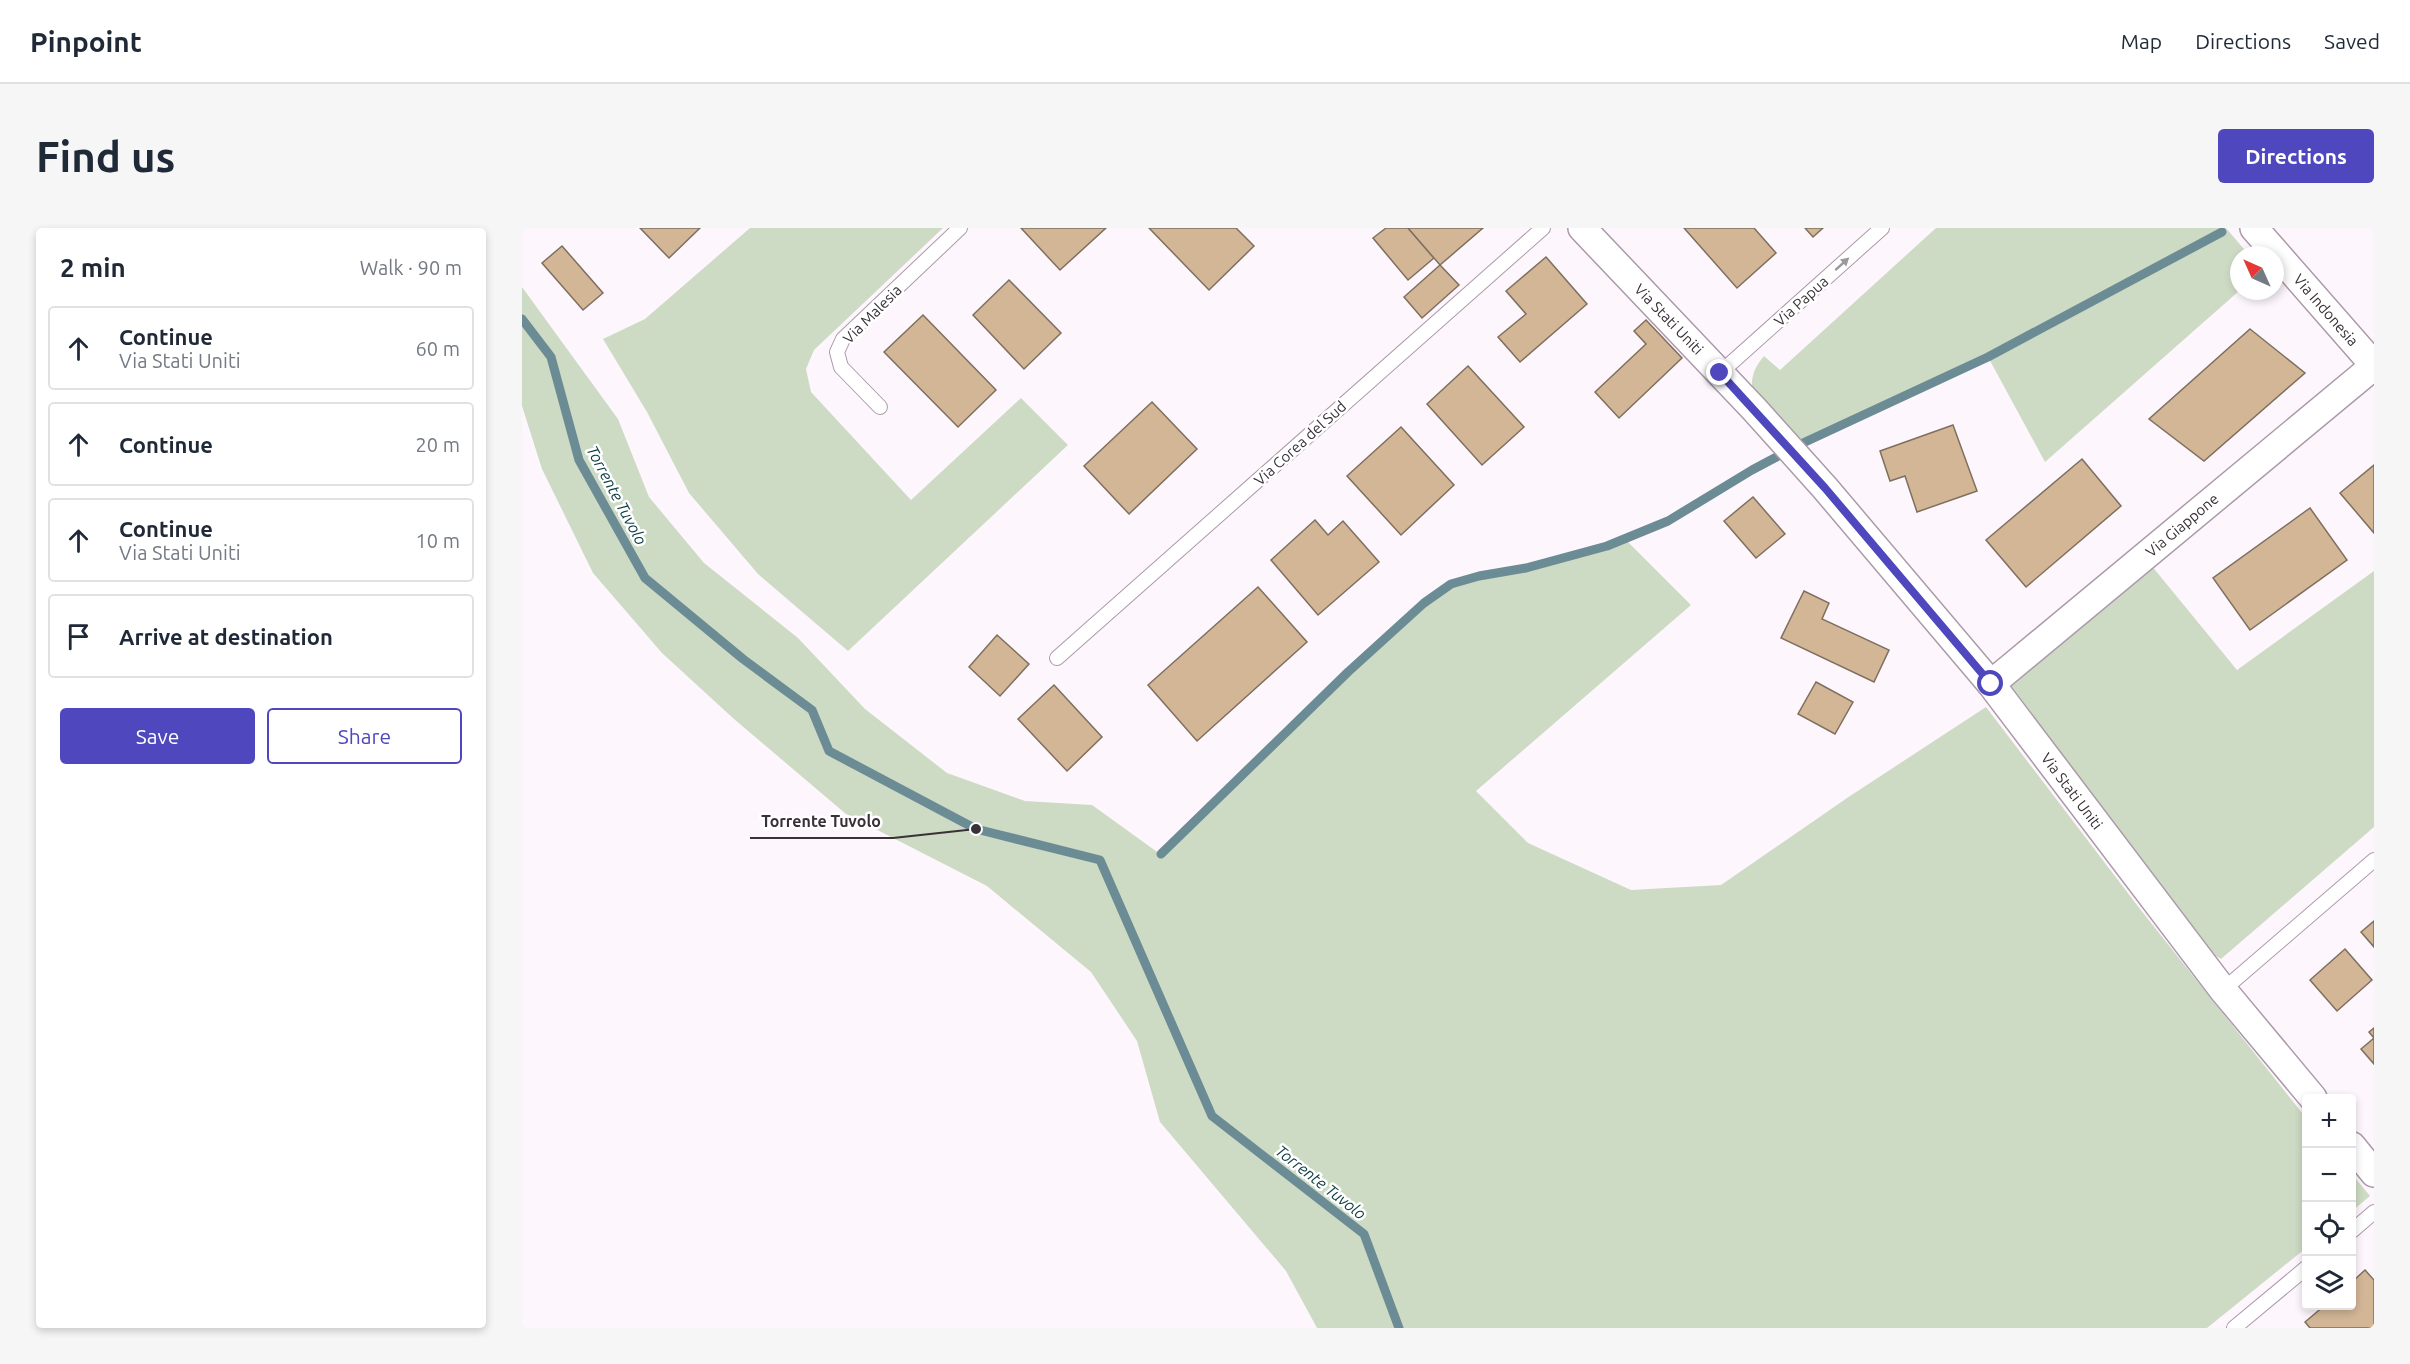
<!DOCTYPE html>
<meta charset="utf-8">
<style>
:root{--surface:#fff;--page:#f6f6f7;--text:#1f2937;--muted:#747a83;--line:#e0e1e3;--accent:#4e47be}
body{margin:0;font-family:Ubuntu,sans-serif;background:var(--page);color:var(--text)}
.controls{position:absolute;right:18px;bottom:18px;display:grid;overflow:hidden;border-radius:6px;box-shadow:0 3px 9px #0003}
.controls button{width:54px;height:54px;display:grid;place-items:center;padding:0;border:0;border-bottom:2px solid var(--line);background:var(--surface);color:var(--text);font:30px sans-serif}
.compass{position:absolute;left:1708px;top:18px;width:54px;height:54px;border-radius:50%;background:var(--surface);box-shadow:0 3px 9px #0003;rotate:315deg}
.stop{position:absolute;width:18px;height:18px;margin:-14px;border:4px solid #4e47be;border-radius:50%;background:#fff}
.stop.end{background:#4e47be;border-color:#fff;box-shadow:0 2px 6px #0008}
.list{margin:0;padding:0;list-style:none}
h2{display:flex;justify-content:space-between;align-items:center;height:78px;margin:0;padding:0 24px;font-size:26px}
h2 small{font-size:20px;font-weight:400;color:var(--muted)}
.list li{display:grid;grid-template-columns:39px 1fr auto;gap:18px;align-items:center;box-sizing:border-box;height:84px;margin:0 12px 12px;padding:0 12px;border:2px solid var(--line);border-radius:6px}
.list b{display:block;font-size:22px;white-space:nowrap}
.list p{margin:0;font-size:20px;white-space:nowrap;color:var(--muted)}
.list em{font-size:20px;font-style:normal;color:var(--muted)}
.actions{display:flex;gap:12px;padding:18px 24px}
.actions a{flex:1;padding:14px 0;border:2px solid var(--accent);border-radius:6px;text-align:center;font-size:21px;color:var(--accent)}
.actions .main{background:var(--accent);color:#fff}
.icon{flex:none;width:33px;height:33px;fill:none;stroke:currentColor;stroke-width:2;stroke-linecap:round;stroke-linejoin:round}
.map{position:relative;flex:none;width:1852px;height:1100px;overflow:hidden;border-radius:6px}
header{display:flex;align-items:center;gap:36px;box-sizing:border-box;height:84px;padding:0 30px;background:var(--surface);border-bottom:2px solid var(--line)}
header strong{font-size:28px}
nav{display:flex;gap:33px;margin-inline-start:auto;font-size:21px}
.intro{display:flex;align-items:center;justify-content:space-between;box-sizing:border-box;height:144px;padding:0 36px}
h1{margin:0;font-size:42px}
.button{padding:15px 27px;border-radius:6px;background:var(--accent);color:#fff;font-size:21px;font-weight:700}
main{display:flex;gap:36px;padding:0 36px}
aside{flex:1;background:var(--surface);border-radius:6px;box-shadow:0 3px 9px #0003}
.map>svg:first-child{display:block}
</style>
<header>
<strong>Pinpoint</strong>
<nav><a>Map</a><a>Directions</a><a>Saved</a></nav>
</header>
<div class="intro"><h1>Find us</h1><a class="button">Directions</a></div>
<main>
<aside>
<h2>2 min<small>Walk · 90 m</small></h2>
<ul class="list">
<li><svg class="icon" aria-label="ahead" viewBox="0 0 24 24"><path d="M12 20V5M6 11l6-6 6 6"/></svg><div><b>Continue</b><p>Via Stati Uniti</p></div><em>60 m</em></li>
<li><svg class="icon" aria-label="ahead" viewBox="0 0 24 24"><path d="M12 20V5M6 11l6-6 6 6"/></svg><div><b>Continue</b></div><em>20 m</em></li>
<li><svg class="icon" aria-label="ahead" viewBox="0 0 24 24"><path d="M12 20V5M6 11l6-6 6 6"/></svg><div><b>Continue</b><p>Via Stati Uniti</p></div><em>10 m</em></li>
<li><svg class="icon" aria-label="arrive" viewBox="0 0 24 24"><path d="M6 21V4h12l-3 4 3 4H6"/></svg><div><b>Arrive at destination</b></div></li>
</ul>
<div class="actions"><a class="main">Save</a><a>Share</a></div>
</aside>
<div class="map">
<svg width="1852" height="1100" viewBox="0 0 1852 1100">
<rect width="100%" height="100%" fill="#fef6fd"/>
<!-- green -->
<g fill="#cddbc4">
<path d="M 228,0 L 421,0 L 292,122 L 284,141 L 289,164 L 389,272 L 499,170 L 546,217 L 326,423 L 236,346 L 167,265 L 125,184 L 81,111 L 123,91 Z"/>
<path d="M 1414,0 L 1704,0 L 1727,27 L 1717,27 L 1717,63 L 1523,234 L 1466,129 L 1281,215 L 1230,162 C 1229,147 1233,139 1242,128 L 1258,142 Z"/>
<path d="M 0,59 L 96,191 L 127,269 L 182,335 L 276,410 L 343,481 L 425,545 L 503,573 L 570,577 L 638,626 L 826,444 L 902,375 L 929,356 L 957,348 L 1004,340 L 1085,318 L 1102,310 L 1169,377 L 954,563 L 1006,615 L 1109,662 L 1199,657 L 1325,570 L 1464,479 L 1618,681 L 1784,890 L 1784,1020 L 1685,1100 L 795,1100 L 764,1043 L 638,894 L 615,813 L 569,744 L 465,658 L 324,586 L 212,491 L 140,425 L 71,345 L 20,241 L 0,178 Z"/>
<path d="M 1629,337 L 1715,442 L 1852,343 L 1852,599 L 1699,731 L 1683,722 L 1484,462 L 1484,452 Z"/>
<path d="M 1830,946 L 1848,968 L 1830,983 Z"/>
</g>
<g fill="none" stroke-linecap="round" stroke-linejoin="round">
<!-- stream -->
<g stroke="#6b8c94" stroke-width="9">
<path d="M 0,91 L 29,129 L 57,232 L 123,350 L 221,431 L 290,482 L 307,523 L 454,601 L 578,632 L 690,888 L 842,1006 L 877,1100"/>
<path d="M 639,626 L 826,444 L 902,375 L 929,356 L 957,348 L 1004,340 L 1085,318 L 1146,293 L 1230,242 L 1281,215 L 1466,129 L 1700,4"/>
</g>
</g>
<!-- building -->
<g fill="#d3b696" stroke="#7e6f5f" stroke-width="1.5">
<path d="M 118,0 L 178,0 L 147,30 Z"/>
<path d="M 499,0 L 584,0 L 538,42 Z"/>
<path d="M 627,0 L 714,0 L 732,18 L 687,62 Z"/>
<path d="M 864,0 L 886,0 L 912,30 L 886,52 L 851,10 Z"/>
<path d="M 886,0 L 961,0 L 918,37 Z"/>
<path d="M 1162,0 L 1232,0 L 1254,25 L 1215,60 Z"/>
<path d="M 1283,0 L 1301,0 L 1291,9 Z"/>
<path d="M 40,18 L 81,65 L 61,82 L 20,35 Z"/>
<path d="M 1024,29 L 1065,76 L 998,134 L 976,109 L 1004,86 L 984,63 Z"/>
<path d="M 918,37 L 937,57 L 900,90 L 882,69 Z"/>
<path d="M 487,52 L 539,105 L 502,141 L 451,87 Z"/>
<path d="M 401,87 L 474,162 L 436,199 L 362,124 Z"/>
<path d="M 1124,92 L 1160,130 L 1097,190 L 1073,164 L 1124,116 L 1112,103 Z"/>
<path d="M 1728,101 L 1783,145 L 1682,233 L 1627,191 Z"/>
<path d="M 946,138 L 1002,199 L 960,237 L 905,176 Z"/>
<path d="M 630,174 L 675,221 L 607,286 L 562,238 Z"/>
<path d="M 1431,197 L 1455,263 L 1395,284 L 1383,248 L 1368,253 L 1358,223 Z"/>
<path d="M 879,199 L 932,257 L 879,307 L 825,248 Z"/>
<path d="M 1560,231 L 1599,278 L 1504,359 L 1464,312 Z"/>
<path d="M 1852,237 L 1852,305 L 1818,265 Z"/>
<path d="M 1231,269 L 1263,306 L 1234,330 L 1202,293 Z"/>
<path d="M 1788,280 L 1825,332 L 1728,402 L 1691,350 Z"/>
<path d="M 793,292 L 806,307 L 821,293 L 857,334 L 796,387 L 749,332 Z"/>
<path d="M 736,359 L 785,414 L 675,513 L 626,457 Z"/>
<path d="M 1282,363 L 1307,375 L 1300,391 L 1367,422 L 1352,454 L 1259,410 Z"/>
<path d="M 475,407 L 507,436 L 478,468 L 447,439 Z"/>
<path d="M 1294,454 L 1331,474 L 1313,506 L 1276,486 Z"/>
<path d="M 532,457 L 580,509 L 545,543 L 496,491 Z"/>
<path d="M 1852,693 L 1852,719 L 1839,704 Z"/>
<path d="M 1823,721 L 1850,752 L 1815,783 L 1788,752 Z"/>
<path d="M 1852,800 L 1852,836 L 1839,821 L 1852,810 L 1847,804 Z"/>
<path d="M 1843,1042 L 1852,1052 L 1852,1100 L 1788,1100 L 1783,1094 L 1802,1078 L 1830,1078 L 1830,1054 Z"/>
</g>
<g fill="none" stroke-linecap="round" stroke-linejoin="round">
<defs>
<g id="service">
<path d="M 1198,145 L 1360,0"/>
<path d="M 358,179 L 319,139 L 315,124 L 321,111 L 438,0"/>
<path d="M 535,430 L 1021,0"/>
<path d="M 1701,762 L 1852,632"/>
<path d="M 1830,1003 L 1852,984"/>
<path d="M 1712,1100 L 1784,1040"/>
</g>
<g id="minor">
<path d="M 1060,0 L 1233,182 L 1303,260 L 1469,456 L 1701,762 L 1791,870"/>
<path d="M 1732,0 L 1852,137"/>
<path d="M 1469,456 L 1852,138"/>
<path d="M 1830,918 L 1852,945"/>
</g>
</defs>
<!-- service casing -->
<use href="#service" stroke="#ac9aaa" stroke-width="16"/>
<!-- minor casing -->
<use href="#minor" stroke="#ac9aaa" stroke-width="30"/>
<!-- service -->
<use href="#service" stroke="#fff" stroke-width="14"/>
<!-- minor -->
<use href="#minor" stroke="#fff" stroke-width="27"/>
</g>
<!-- one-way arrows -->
<defs><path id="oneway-solid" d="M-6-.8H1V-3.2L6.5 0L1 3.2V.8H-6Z" transform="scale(1.5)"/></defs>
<use fill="#9c989b" href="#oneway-solid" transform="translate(1320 36) rotate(-42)"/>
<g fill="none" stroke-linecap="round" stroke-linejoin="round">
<!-- route -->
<path stroke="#4e47be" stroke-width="8" d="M 1198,145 L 1303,260 L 1469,456"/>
</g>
<g text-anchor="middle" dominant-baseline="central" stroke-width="5" stroke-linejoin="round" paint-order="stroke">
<!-- street labels -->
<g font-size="15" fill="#383137" stroke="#fff">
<text transform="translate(1279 73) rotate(-42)">Via Papua</text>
<text transform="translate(1804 82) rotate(49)">Via Indonesia</text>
<text transform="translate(350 86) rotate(-45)">Via Malesia</text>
<text transform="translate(1147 91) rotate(46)">Via Stati Uniti</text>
<text transform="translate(778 215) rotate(-42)">Via Corea del Sud</text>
<text transform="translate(1660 297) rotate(-40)">Via Giappone</text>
<text transform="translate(1550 563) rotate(53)">Via Stati Uniti</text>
</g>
<!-- water labels -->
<g font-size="16" font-style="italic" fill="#0b3c43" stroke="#fff">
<text transform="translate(95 267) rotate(62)">Torrente Tuvolo</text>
<text transform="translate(799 954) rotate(38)">Torrente Tuvolo</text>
</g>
</g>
<!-- callouts -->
<path fill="none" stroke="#383137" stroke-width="2" d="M454 601L371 610H228"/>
<circle fill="#383137" stroke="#fff" stroke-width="2" cx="454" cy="601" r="6"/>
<g font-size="16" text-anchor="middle" font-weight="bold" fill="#383137" stroke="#fff" stroke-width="5" stroke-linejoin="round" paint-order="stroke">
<text x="299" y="599">Torrente Tuvolo</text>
</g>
</svg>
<div class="controls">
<button>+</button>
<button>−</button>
<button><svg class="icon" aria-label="locate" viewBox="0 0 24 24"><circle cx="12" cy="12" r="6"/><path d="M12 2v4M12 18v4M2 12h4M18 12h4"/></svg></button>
<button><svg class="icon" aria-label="layers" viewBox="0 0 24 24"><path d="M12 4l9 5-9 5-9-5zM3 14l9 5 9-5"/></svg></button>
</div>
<svg class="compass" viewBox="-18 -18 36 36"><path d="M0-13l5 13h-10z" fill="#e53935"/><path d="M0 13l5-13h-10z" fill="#747a83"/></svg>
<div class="stop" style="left:1469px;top:456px"></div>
<div class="stop end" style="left:1198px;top:145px"></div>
</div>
</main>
